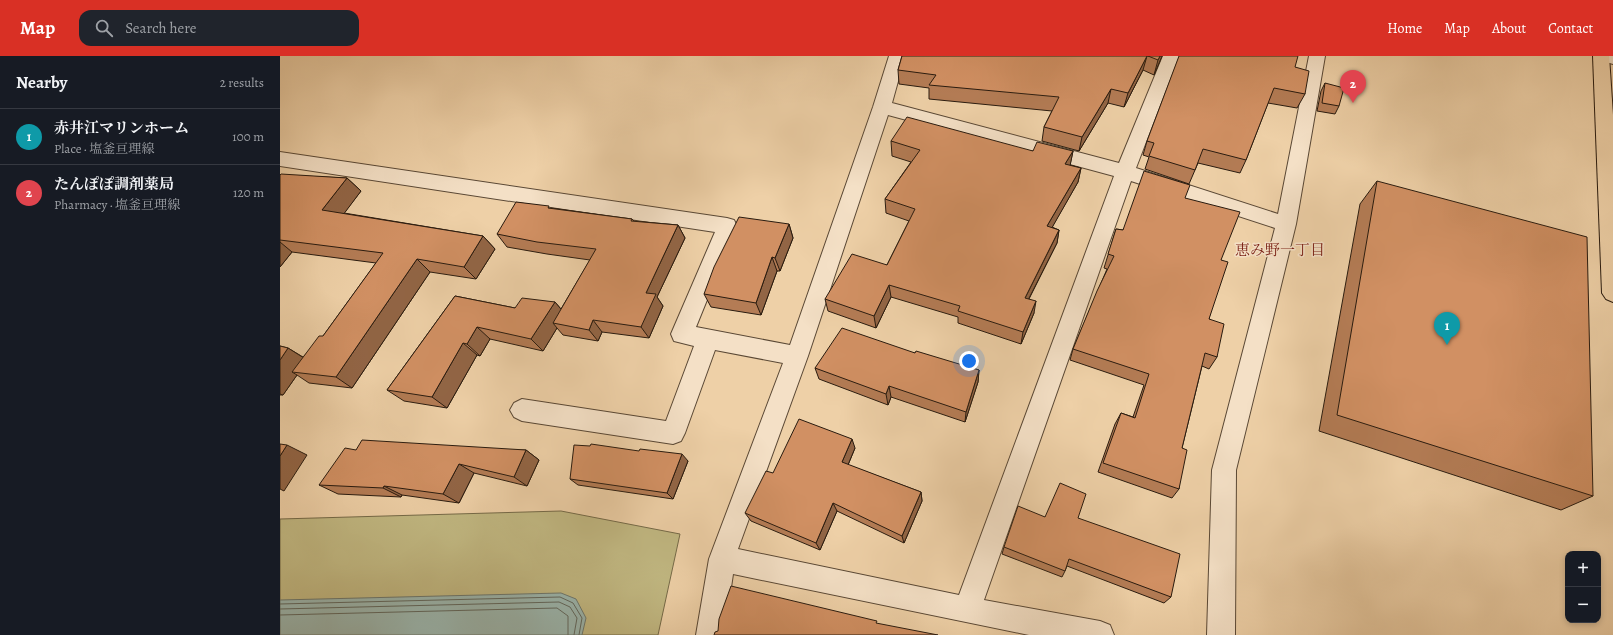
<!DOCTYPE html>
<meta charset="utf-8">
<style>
:root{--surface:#171b24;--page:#20242c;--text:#f1f3f6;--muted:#9ea1a6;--line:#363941;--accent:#d93025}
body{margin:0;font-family:Alegreya,"Noto Serif JP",serif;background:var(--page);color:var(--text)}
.controls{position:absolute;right:12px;bottom:12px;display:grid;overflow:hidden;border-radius:8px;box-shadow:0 2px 6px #0003}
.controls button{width:36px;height:36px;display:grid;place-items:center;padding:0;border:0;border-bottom:1px solid var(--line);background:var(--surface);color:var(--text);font:20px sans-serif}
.you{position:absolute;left:689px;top:305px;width:14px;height:14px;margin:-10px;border:3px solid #fff;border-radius:50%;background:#1a73e8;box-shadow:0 0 0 6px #1a73e833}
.badge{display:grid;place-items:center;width:26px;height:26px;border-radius:50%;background:var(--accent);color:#fff;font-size:13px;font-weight:700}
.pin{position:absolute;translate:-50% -33px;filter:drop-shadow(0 1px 2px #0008)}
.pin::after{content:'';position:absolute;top:21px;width:14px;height:12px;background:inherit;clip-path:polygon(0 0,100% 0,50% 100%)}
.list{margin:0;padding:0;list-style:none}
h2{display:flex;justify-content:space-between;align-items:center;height:52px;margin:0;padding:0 16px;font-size:17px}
h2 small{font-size:13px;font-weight:400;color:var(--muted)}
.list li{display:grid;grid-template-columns:26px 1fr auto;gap:12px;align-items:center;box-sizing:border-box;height:56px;padding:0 16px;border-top:1px solid var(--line)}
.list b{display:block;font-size:15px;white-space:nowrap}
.list p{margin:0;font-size:13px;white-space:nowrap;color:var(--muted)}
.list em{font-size:13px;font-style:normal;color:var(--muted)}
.icon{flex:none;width:22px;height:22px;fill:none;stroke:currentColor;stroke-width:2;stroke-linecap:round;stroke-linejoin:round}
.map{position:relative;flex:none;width:1333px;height:579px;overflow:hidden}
header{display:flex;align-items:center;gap:24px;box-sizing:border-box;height:56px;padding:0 20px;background:var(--accent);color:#fff}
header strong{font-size:19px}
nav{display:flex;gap:22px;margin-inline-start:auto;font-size:14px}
.search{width:280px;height:36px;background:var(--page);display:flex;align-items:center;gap:10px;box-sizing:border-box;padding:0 14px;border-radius:12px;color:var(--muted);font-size:15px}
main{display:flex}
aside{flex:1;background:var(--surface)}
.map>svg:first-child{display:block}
</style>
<header>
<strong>Map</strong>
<div class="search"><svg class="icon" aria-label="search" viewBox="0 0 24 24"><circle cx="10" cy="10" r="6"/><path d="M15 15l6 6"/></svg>Search here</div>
<nav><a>Home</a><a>Map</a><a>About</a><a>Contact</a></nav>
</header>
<main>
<aside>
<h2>Nearby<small>2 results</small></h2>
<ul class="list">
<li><span class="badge" style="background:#0f9aa8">1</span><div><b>赤井江マリンホーム</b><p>Place · 塩釜亘理線</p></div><em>100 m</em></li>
<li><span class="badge" style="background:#e0444e">2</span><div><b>たんぽぽ調剤薬局</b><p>Pharmacy · 塩釜亘理線</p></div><em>120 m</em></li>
</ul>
</aside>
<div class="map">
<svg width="1333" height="579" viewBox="0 0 1333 579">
<rect width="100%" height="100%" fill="#eed0a7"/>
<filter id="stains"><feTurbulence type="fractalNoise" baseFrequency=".005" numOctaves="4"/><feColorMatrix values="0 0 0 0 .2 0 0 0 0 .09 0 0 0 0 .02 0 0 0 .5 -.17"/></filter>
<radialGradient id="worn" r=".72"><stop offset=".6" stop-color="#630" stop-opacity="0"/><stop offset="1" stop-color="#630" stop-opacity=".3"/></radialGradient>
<!-- green -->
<path fill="#c1b882" stroke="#756a48" d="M 281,455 L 400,478 L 378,579 L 0,579 L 0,463 Z"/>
<!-- water -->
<path fill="#9bb6ae" stroke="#6d786e" d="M 281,537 L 296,543 L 306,562 L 302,579 L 0,579 L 0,544 Z"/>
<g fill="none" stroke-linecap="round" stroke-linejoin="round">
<!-- shore -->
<g stroke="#62685e" stroke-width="1">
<path d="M 0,548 L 280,541 L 293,547 L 302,562 L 299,579"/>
<path d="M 0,553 L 279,546 L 290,551 L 297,562 L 294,579"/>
<path d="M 0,559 L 277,552 L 288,560 L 288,579"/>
</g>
<defs>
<g id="minor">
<path d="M 609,0 L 625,0 L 612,47 L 839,107 L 883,0 L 899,0 L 856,112 L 998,158 L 1029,0 L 1045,0 L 1016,168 L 956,414 L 955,579 L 927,579 L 932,414 L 995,172 L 851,125 L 704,544 L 820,565 L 830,569 L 834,579 L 749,579 L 453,518 L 444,579 L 416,579 L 429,503 L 503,307 L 435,294 L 405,377 L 401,385 L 393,388 L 242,365 L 234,361 L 230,354 L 234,347 L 242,343 L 386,365 L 414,290 L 394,285 L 391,278 L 435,176 L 0,110 L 0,96 L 447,162 L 454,164 L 457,170 L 416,271 L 510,289 L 593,51 ZM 608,59 L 834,120 L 679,539 L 458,493 L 528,300 Z"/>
<path d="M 1317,0 L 1333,0 L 1333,8 L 1319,4 Z"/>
</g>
<path id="primary" d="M 1313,0 L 1329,0 L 1333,59 L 1333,246 L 1326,243 L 1322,237 Z"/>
</defs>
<!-- minor casing -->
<use href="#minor" stroke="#5a4835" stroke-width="2"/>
<!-- primary casing -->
<use href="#primary" stroke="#291b0f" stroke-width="2"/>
<!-- minor -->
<use href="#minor" fill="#f4e0c6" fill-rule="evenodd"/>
<!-- primary -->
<use href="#primary" fill="#eed0a7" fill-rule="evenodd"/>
</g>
<!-- wall -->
<g fill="#b47c55" stroke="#291b0f">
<path d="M 622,0 L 882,0 L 874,19 L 863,14 L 844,51 L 828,47 L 799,95 L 762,85 L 764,71 L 772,55 L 649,43 L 649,32 L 619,28 L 618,14 Z"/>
<path d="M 1015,11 L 1025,38 L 1017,52 L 988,47 L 966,104 L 960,117 L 918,107 L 909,128 L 865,113 L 869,101 L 863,99 L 867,85 Z"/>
<path d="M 1045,27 L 1059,50 L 1055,58 L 1037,55 L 1041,35 Z"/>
<path d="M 611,85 L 753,95 L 793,95 L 790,109 L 801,112 L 798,126 L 772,171 L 779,174 L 777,187 L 749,243 L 754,257 L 741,288 L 678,267 L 678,261 L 611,241 L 596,272 L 548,255 L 545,243 L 607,209 L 629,165 L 606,157 L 605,143 L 631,106 L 612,100 Z"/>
<path d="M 0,119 L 67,122 L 81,135 L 64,157 L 203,180 L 215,193 L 196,223 L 150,216 L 72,332 L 29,327 L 17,319 L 3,339 L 0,339 L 0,290 L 8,292 L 23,301 L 43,280 L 96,207 L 12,196 L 0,211 Z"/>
<path d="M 1097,125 L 1313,440 L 1281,454 L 1039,375 L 1080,148 Z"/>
<path d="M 905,142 L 941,204 L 929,263 L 937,301 L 929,313 L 922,310 L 902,392 L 899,433 L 892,442 L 818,416 L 835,368 L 841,357 L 853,361 L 864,329 L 790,304 L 793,293 L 827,213 L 824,212 L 836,173 L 843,174 Z"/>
<path d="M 271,152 L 352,163 L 354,165 L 398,169 L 405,182 L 377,241 L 383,250 L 369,282 L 322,276 L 318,285 L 283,279 L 277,272 L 263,295 L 210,283 L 200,300 L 197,299 L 167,352 L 124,345 L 107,334 L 175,240 L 235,252 L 275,246 L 281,253 L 310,204 L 267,198 L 227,191 L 217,178 Z"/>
<path d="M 509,168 L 513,182 L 500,215 L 497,215 L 481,259 L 431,251 L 424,238 Z"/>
<path d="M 635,297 L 699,314 L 698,326 L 685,366 L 611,341 L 608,349 L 539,323 L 535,312 Z"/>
<path d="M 575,392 L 568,409 L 641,436 L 642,445 L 624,487 L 557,455 L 540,494 L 471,465 L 465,457 Z"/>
<path d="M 76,394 L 246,394 L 259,404 L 247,430 L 194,417 L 179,447 L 122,439 L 121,441 L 58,438 L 39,429 Z"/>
<path d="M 408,405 L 393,443 L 298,429 L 290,423 Z"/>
<path d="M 765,461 L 798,462 L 891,541 L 884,547 L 787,510 L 785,515 L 782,521 L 722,498 L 724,491 Z"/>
</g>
<!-- shaded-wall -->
<g fill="#926545" stroke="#291b0f">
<path d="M 867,0 L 863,14 L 844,51 L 848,37 Z"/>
<path d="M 880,0 L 882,0 L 874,19 L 878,4 Z"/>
<path d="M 831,33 L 828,47 L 799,95 L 802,81 Z"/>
<path d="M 793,95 L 790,110 L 785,108 Z"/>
<path d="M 801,112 L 798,126 L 765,184 L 767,170 Z"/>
<path d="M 67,122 L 81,135 L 57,167 L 42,154 Z"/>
<path d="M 509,168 L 513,182 L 500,215 L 495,202 Z"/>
<path d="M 398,169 L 405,182 L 377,241 L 383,250 L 369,282 L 361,271 L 366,237 Z"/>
<path d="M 779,174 L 777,187 L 743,254 L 745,242 Z"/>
<path d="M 203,180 L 215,193 L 196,223 L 184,211 Z"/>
<path d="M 0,186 L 12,196 L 0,211 Z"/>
<path d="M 492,201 L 497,215 L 481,259 L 476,247 Z"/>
<path d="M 137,203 L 150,216 L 72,332 L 56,321 Z"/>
<path d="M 609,229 L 611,241 L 596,272 L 594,260 Z"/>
<path d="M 756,245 L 754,257 L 741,288 L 743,276 Z"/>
<path d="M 275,246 L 285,258 L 273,267 L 277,272 L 263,295 L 251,283 Z"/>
<path d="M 313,264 L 322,276 L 318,285 L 309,274 Z"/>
<path d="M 197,271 L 210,283 L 200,300 L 187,288 Z"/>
<path d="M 183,287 L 197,299 L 167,352 L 152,341 Z"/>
<path d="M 8,292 L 27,304 L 12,316 L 17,319 L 3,339 L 0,338 L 0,304 Z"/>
<path d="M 699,314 L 698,326 L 685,366 L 686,356 Z"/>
<path d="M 609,330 L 611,341 L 608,349 L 606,338 Z"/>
<path d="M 572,383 L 575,392 L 565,416 L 562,406 Z"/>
<path d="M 7,389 L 27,399 L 4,435 L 0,433 L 0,400 Z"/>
<path d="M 246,394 L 259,404 L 247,430 L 234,421 Z"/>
<path d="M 402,398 L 408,405 L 393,443 L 387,437 Z"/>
<path d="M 179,408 L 194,417 L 179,447 L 163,438 Z"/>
<path d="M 104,430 L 122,439 L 121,441 L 103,432 Z"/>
<path d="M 641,436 L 642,445 L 624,487 L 622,480 Z"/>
<path d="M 553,447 L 557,455 L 540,494 L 536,487 Z"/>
</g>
<!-- building -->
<g fill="#d19063" stroke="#291b0f">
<path d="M 622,0 L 867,0 L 848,37 L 831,33 L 802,81 L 764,71 L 779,41 L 649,29 L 656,19 L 618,14 Z"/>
<path d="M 868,0 L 880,0 L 878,4 Z"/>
<path d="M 899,0 L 1018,0 L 1015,11 L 1029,15 L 1025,38 L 994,32 L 966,104 L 923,93 L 915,114 L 869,100 L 874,87 L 867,85 Z"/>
<path d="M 1045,27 L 1064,32 L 1059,50 L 1042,47 Z"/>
<path d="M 627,61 L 753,95 L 757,86 L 793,95 L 785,108 L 801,112 L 767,170 L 779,174 L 745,242 L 756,245 L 743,276 L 678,255 L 680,250 L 609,229 L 594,260 L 545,243 L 572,198 L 607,209 L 635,153 L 605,143 L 640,94 L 611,85 Z"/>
<path d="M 864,115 L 910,129 L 905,142 L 960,156 L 941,204 L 948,206 L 929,263 L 944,268 L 937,301 L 925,297 L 902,392 L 907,394 L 899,433 L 823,407 L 841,357 L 855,362 L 869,318 L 793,293 L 817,235 L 834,200 L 828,198 L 836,173 L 843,174 Z"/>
<path d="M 1,118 L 67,122 L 42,154 L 203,180 L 184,211 L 137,203 L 56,321 L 12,316 L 39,280 L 43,280 L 103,197 L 0,184 L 0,119 Z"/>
<path d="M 1097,125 L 1307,181 L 1313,440 L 1057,359 Z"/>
<path d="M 236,146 L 269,150 L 268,152 L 352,163 L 351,165 L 398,169 L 366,237 L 376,238 L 361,271 L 313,264 L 309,274 L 273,267 L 316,193 L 257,186 L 217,178 Z"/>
<path d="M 459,161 L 509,168 L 495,202 L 492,201 L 476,247 L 424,238 L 434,211 Z"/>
<path d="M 175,240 L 235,252 L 242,242 L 275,246 L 251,283 L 197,271 L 187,288 L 183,287 L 152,341 L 107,334 Z"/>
<path d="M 562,272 L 635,297 L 636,295 L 699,314 L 686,356 L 609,330 L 606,338 L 535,312 Z"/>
<path d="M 0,290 L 8,292 L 0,304 Z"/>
<path d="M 519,363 L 572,383 L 562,406 L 641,436 L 622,480 L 553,447 L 536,487 L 465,457 L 486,415 L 493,417 Z"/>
<path d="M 82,384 L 246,394 L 234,421 L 179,408 L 163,438 L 104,430 L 103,432 L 39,429 L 65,392 L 76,394 Z"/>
<path d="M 0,388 L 7,389 L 0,400 Z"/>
<path d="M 311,388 L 359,395 L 360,393 L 402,398 L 387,437 L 290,423 L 294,389 L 310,390 Z"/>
<path d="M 780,427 L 806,438 L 798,462 L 900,498 L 891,541 L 789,503 L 785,515 L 724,491 L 738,450 L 765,461 Z"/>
<path d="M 451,530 L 597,565 L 596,567 L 658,579 L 434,579 L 435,576 L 438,575 L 439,563 Z"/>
</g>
<g text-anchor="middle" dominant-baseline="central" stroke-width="3" stroke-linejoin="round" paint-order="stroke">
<!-- neighbourhood labels -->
<g font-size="15" fill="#7a1f14" stroke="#f4e0c6">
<text x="1000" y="194">恵み野一丁目</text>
</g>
</g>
<rect width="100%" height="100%" filter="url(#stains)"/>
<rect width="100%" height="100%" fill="url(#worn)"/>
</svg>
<div class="controls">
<button>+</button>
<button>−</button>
</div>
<div class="you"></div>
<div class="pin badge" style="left:1167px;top:289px;background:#0f9aa8">1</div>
<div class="pin badge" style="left:1073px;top:47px;background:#e0444e">2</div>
</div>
</main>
